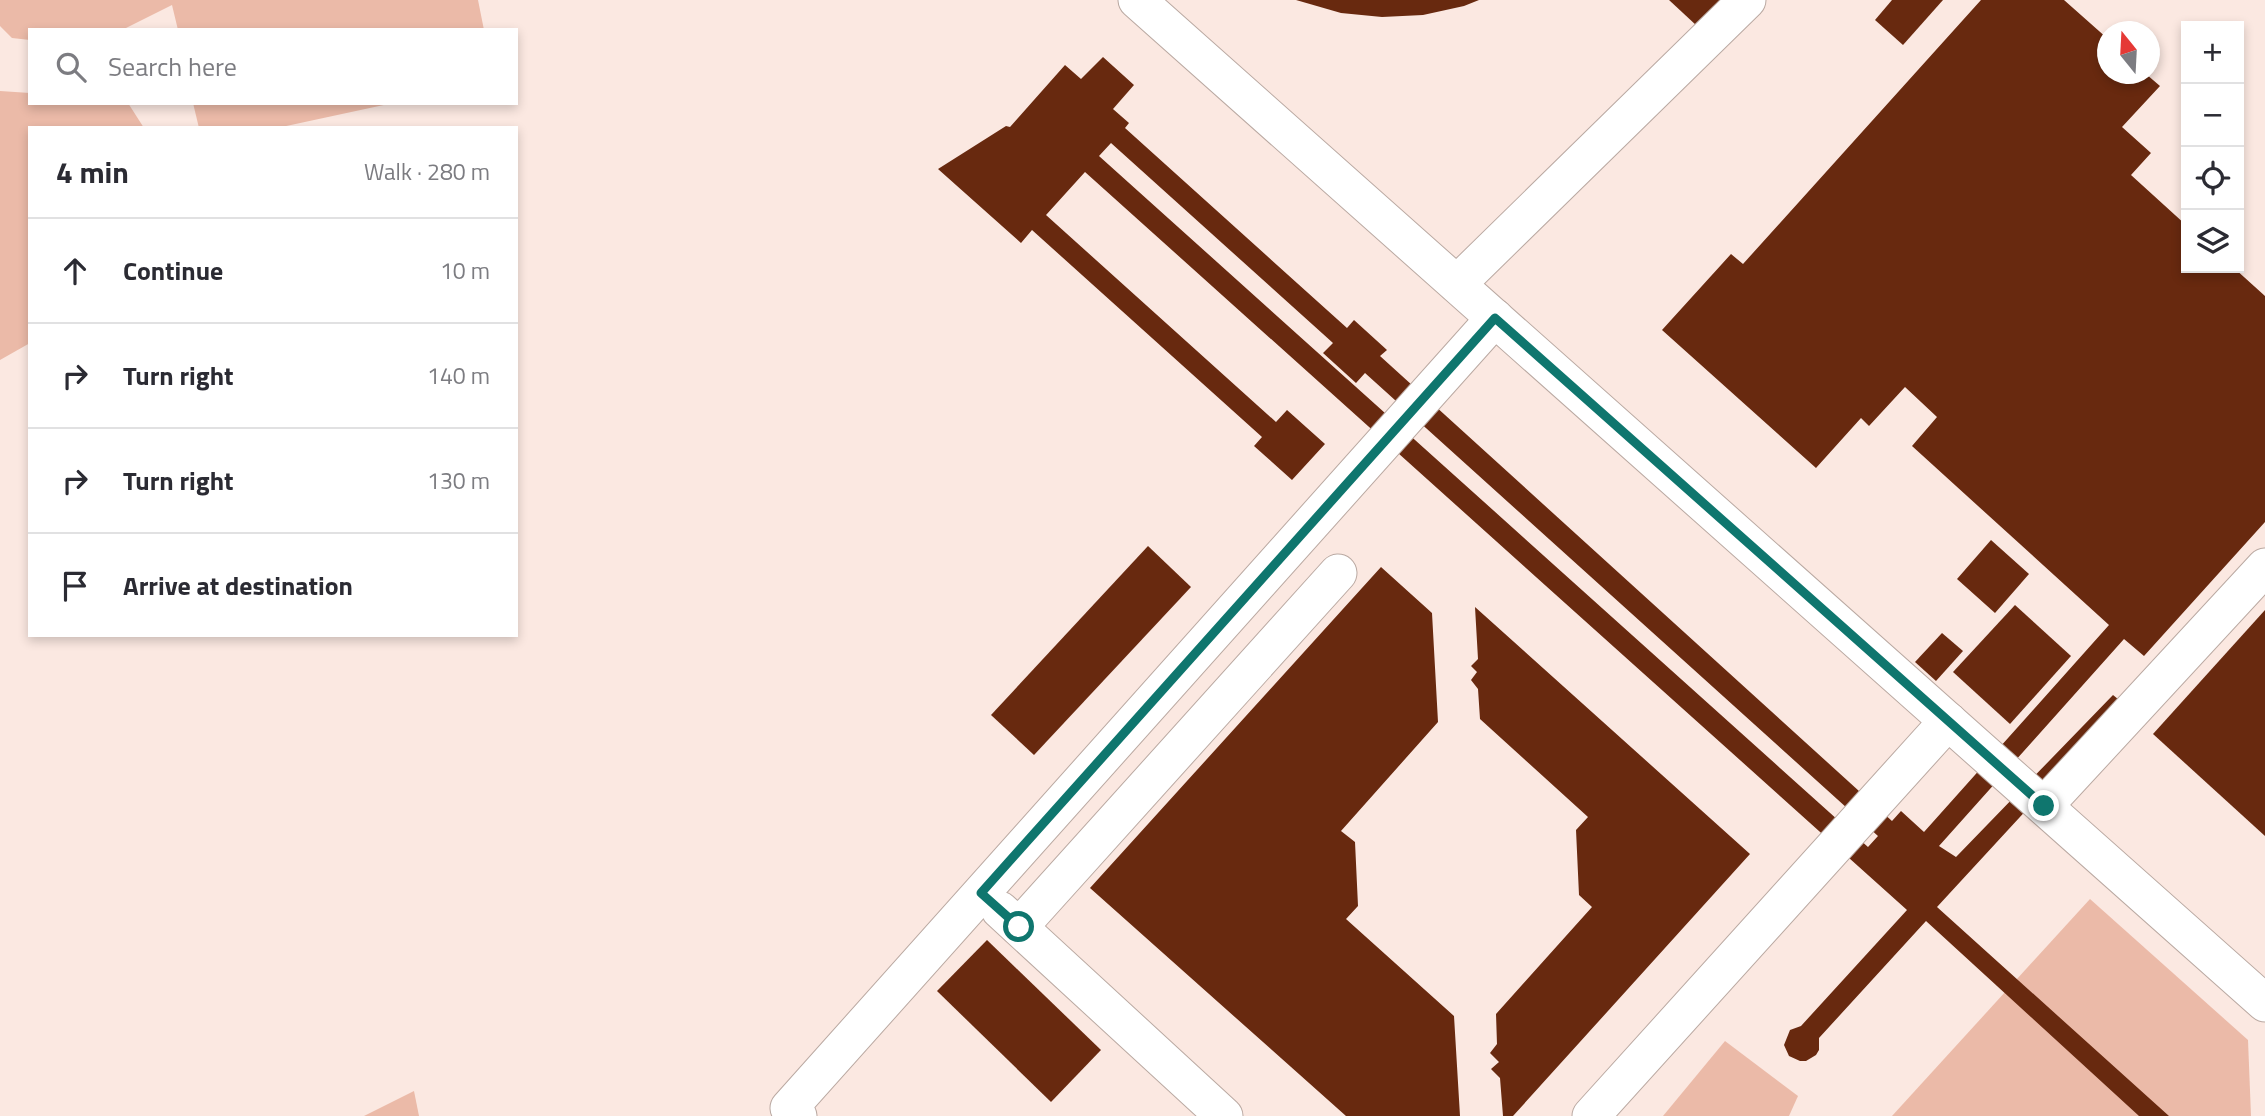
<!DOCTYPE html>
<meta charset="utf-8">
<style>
:root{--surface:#fff;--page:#f7f7f7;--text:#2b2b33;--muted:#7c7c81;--line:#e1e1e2}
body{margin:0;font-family:"Titillium Web",sans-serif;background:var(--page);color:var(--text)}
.controls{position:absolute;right:21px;top:21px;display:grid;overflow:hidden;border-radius:0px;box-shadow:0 4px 10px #0003}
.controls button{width:63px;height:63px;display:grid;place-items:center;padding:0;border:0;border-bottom:2px solid var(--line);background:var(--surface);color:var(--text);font:35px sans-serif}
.compass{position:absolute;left:2097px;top:21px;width:63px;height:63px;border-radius:50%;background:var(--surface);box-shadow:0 4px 10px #0003;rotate:342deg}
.stop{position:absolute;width:21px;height:21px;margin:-16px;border:5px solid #0f766e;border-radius:50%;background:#fff}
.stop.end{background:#0f766e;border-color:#fff;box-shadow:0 2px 7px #0008}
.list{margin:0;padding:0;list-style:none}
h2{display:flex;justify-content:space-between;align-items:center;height:91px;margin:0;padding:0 28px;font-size:30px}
h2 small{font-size:23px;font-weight:400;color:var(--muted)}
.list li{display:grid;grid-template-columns:46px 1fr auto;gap:21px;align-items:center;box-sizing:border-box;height:105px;padding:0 28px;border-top:2px solid var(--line)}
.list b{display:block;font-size:26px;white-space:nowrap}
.list em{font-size:23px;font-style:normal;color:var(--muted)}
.icon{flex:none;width:38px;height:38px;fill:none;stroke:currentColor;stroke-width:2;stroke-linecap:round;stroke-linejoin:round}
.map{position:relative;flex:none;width:2265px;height:1116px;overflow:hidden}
.search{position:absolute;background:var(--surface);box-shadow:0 4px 10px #0003;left:28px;top:28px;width:490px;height:77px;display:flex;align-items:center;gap:18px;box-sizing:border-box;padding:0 24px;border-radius:0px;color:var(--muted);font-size:26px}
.panel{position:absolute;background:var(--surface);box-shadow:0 4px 10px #0003;left:28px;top:126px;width:490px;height:511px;border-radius:0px}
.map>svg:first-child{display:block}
</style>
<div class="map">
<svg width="2265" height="1116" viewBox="0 0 2265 1116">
<rect width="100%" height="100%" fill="#fbe8e1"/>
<!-- green -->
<g fill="#ebbaa8">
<path d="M 0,0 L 478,0 L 484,30 L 178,30 L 172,5 L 122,30 L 30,30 L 30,40 L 12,38 L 0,26 Z"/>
<path d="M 0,91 L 30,93 L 30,103 L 128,103 L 144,128 L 30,128 L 30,343 L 0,360 Z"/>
<path d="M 193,103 L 393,103 L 277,128 L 199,128 Z"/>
<path d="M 2090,899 L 2248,1040 L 2251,1116 L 1892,1116 Z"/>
<path d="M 1725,1041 L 1798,1096 L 1789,1116 L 1663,1116 Z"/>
<path d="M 414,1091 L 419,1116 L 364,1116 Z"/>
</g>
<!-- building -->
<g fill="#68290f" fill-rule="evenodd">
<path d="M 1296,0 L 1479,0 L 1464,6 L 1423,15 L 1382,17 L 1341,13 Z"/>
<path d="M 1669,0 L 1720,0 L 1697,26 Z"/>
<path d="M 1892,0 L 1943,0 L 1903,45 L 1875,20 Z"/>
<path d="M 1981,0 L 2064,0 L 2108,39 L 2108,74 L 2146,74 L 2160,86 L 2122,127 L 2151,153 L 2131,175 L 2186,225 L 2186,268 L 2234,268 L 2265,296 L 2265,522 L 2144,656 L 2124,639 L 1939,846 L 1956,857 L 2113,695 L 2124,704 L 1937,907 L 2169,1116 L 2139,1116 L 1926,921 L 1819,1038 L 1819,1050 L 1816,1055 L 1806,1061 L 1800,1061 L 1789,1056 L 1784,1045 L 1790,1030 L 1801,1026 L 1907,910 L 1085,172 L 1046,215 L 1276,422 L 1287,410 L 1325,444 L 1292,480 L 1254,446 L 1262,437 L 1032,230 L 1021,243 L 938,169 L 1006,126 L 1010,127 L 1065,65 L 1081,79 L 1103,57 L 1134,85 L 1113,109 L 1129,123 L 1125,128 L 1347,328 L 1354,320 L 1387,350 L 1380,356 L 1892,821 L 1901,811 L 1924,832 L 2109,625 L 1912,446 L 1937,417 L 1905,387 L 1869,426 L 1861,418 L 1816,468 L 1662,330 L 1731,254 L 1743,264 ZM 1111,143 L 1333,343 L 1323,353 L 1356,383 L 1365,373 L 1878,836 L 1868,847 L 1099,156 Z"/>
<path d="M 1991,540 L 2029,574 L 1995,613 L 1957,579 Z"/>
<path d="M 1148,546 L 1191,587 L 1034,755 L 991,715 Z"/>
<path d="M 1381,567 L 1432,613 L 1438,722 L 1341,831 L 1355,842 L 1358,906 L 1346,919 L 1454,1016 L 1460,1116 L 1346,1116 L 1090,888 Z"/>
<path d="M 2015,605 L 2071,656 L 2010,724 L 1953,672 Z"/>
<path d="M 1475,607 L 1750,854 L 1513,1116 L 1503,1116 L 1500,1078 L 1491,1069 L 1499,1062 L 1490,1053 L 1497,1044 L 1496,1014 L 1592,907 L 1579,895 L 1576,830 L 1588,817 L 1480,719 L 1478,689 L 1471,680 L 1477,672 L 1471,666 L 1478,659 Z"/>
<path d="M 2265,610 L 2265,836 L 2153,734 Z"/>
<path d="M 1942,633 L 1963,651 L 1936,681 L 1915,662 Z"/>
<path d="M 987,940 L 1101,1050 L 1051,1102 L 937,991 Z"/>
</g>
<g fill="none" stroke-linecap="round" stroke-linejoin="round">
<defs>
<g id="minor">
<path d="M 1137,0 L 2265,1003"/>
<path d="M 1457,284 L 1747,0"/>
<path d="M 2044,806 L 2265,567"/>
<path d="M 1000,910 L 1224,1116"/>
<path d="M 1019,927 L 1338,573"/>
<path d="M 798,1116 L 789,1108 L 1495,318"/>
<path d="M 1591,1116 L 1948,721"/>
</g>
</defs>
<!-- minor casing -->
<use href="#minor" stroke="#baa9a2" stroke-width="39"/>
<!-- minor -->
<use href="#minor" stroke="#fff" stroke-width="37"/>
</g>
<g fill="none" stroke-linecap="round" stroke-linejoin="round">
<!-- route -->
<path stroke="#0f766e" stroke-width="9" d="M 1019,927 L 981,893 L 1495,318 L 2044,806"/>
</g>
</svg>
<div class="controls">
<button>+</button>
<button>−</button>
<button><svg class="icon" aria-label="locate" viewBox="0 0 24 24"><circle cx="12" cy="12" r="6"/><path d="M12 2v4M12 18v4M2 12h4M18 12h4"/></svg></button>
<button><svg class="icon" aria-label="layers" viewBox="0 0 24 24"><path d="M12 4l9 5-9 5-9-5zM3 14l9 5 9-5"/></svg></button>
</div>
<svg class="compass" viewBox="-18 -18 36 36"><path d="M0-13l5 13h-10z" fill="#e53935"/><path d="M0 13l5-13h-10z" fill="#7c7c81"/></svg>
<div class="stop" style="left:1019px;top:927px"></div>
<div class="stop end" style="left:2044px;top:806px"></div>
<div class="search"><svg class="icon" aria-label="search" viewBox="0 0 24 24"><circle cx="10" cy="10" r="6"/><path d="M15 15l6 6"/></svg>Search here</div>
<section class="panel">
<h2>4 min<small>Walk · 280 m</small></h2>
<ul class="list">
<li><svg class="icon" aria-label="ahead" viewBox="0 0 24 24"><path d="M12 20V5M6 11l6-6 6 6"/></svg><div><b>Continue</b></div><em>10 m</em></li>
<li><svg class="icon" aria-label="right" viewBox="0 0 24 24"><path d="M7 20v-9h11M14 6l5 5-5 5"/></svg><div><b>Turn right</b></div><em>140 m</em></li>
<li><svg class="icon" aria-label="right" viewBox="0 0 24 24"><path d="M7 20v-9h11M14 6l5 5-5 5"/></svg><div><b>Turn right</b></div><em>130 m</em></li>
<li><svg class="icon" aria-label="arrive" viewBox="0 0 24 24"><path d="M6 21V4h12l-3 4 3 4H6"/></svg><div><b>Arrive at destination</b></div></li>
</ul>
</section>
</div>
